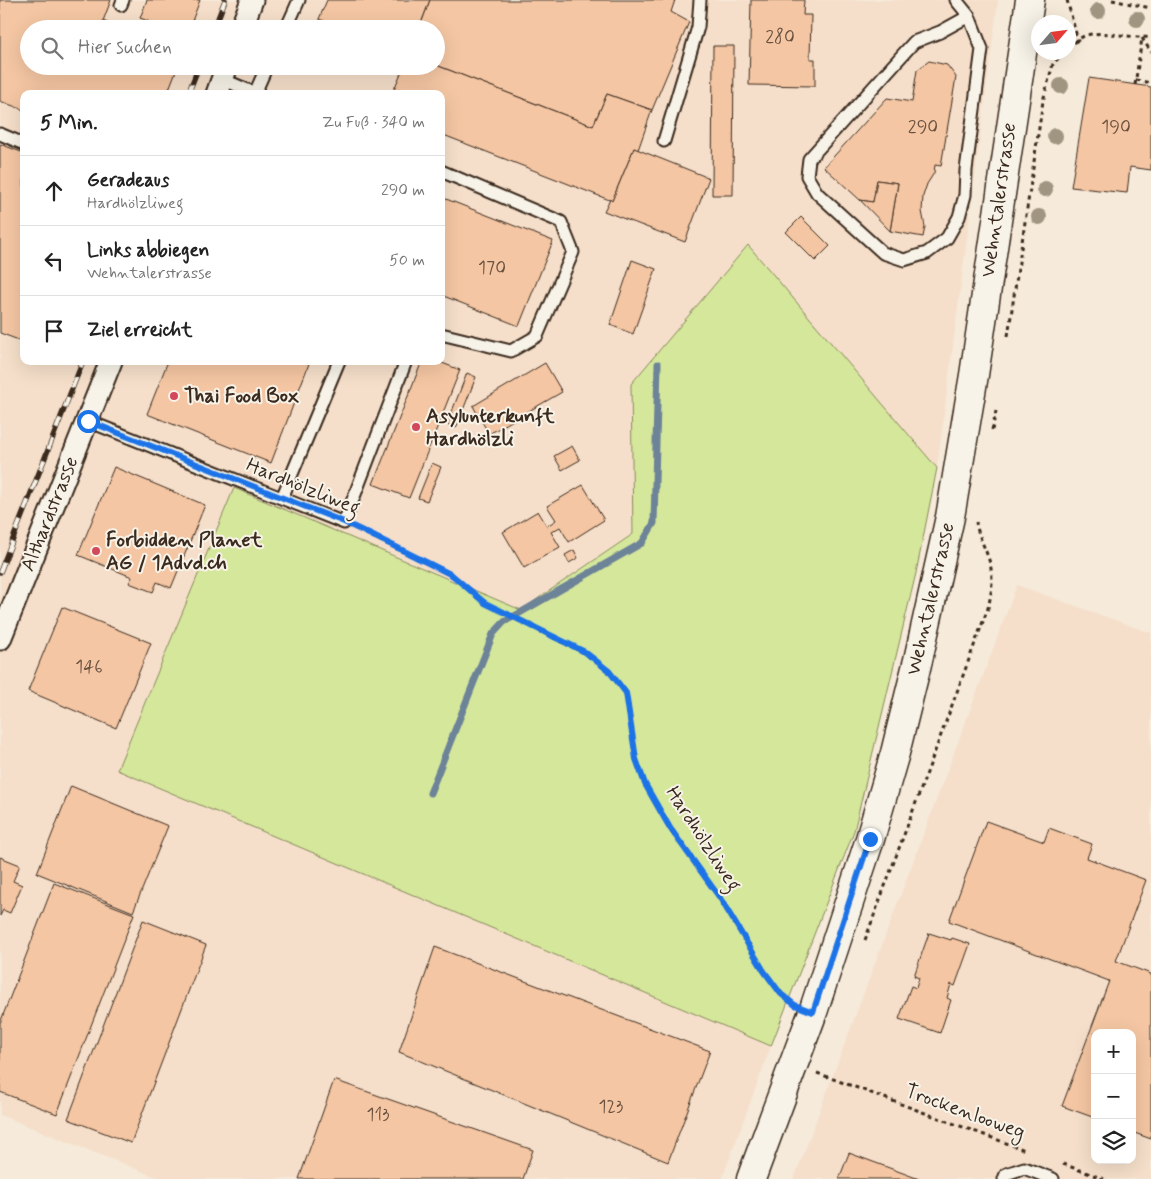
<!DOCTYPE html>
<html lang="de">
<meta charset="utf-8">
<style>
:root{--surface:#fff;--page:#f6f6f6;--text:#222;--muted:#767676;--line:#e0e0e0}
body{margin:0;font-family:Mynerve,sans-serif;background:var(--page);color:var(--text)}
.controls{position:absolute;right:15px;bottom:15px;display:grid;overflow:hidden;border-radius:10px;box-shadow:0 5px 20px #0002}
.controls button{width:45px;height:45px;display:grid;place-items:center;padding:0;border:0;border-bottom:1px solid var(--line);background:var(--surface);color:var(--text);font:25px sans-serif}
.compass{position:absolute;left:1031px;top:15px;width:45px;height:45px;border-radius:50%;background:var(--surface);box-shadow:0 5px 20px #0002;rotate:62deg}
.stop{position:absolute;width:15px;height:15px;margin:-11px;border:4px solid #1a73e8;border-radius:50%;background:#fff}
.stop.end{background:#1a73e8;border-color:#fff;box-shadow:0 1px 5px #0008}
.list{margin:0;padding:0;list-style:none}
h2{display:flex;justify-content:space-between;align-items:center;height:65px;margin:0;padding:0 20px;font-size:21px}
h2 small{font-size:16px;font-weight:400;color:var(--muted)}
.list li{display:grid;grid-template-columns:32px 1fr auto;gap:15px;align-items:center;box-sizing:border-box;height:70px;padding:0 20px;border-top:1px solid var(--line)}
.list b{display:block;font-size:19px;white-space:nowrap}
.list p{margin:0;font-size:16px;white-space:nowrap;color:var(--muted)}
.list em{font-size:16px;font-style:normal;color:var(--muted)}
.icon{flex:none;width:28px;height:28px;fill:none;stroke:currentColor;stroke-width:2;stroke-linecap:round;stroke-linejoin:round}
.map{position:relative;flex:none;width:1151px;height:1179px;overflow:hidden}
.search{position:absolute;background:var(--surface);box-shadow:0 5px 20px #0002;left:20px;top:20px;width:425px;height:55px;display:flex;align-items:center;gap:12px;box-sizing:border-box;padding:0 18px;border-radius:28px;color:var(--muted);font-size:19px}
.panel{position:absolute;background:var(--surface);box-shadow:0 5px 20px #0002;left:20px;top:90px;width:425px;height:275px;border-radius:10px}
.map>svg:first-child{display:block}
</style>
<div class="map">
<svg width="1151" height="1179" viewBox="0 0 1151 1179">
<rect width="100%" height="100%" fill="#f6eada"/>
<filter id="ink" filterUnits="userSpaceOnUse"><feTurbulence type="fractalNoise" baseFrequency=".02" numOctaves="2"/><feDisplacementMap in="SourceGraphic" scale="10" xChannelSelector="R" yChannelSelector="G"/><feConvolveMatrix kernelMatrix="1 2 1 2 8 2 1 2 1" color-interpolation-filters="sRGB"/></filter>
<g filter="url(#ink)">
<!-- built -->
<g fill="#f5dfca" fill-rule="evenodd">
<path d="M 0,0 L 998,0 L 937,468 L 748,246 L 631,384 L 633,533 L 521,610 L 234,488 L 295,842 L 771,1046 L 722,1179 L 161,1179 L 0,1115 ZM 29,29 L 436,29 L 436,66 L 29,66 ZM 24,94 L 441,94 L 441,361 L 24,361 Z"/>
<path d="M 1017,585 L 1151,633 L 1151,1179 L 794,1179 ZM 1095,1033 L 1132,1033 L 1132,1160 L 1095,1160 Z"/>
</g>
<!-- green -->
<path fill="#d5e79b" stroke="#88885c" d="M 748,245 L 937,468 L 916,573 L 854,831 L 771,1046 L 117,770 L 234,488 L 521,610 L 633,534 L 631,384 Z"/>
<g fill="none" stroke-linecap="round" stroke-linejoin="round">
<!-- stream -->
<path stroke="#6c8398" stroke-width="7" d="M 430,793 L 493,634 L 504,622 L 642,543 L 654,523 L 658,364"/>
</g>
<!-- building -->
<g fill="#f4c6a3" stroke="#3b2a1e">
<path d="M 0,0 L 111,0 L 103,21 L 121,29 L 29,29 L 29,66 L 178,66 L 167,94 L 24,94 L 24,110 L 0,101 Z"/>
<path d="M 147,0 L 200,0 L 189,29 L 145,29 L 148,21 L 140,18 Z"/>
<path d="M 327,0 L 430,0 L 419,29 L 344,29 L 319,19 Z"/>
<path d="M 430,0 L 675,0 L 671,12 L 689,22 L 652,110 L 607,94 L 593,126 L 436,65 L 436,29 L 419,29 Z"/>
<path d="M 751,0 L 804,0 L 803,15 L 811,15 L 810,59 L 815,59 L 815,86 L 749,85 Z"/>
<path d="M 713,46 L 734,46 L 733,195 L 712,195 Z"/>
<path d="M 929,61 L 947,65 L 956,77 L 941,166 L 935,165 L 934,173 L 927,184 L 923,196 L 922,211 L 925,227 L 923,237 L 890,231 L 898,183 L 877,180 L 873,202 L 860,200 L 824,167 L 887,98 L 912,102 L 917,70 Z"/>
<path d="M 436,65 L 593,126 L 607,94 L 652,110 L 638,150 L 634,148 L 612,201 L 441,134 L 441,94 L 392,94 L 404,66 Z"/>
<path d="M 1089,78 L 1151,87 L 1151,170 L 1130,167 L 1127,193 L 1071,187 Z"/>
<path d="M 0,144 L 24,153 L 24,342 L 0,333 Z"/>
<path d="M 634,148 L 709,178 L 685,242 L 604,211 L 610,199 L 612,201 Z"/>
<path d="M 877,180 L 898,183 L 890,231 L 860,200 L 873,202 Z"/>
<path d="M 441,197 L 553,241 L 519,326 L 441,295 Z"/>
<path d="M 801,217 L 830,246 L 815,261 L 786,232 Z"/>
<path d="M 632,260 L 656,269 L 633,334 L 610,325 Z"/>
<path d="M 168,361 L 310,361 L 271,463 L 147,414 Z"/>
<path d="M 422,361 L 437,361 L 460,370 L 409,498 L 373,484 Z"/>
<path d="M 545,363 L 562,392 L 489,434 L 473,406 Z"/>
<path d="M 467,373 L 476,377 L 456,428 L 447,424 Z"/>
<path d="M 572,446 L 580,460 L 562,470 L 554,456 Z"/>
<path d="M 432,463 L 441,467 L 427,501 L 418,498 Z"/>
<path d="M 114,467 L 205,505 L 171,588 L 157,582 L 153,592 L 129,583 L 132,577 L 78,555 Z"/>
<path d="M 583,485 L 604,520 L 569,542 L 560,527 L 551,532 L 560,547 L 524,568 L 503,532 L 538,511 L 547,526 L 556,520 L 547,506 Z"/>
<path d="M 574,550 L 578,558 L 569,563 L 565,555 Z"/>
<path d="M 62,607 L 151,643 L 116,728 L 28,691 Z"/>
<path d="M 71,786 L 168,826 L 133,912 L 37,873 Z"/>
<path d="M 986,821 L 1044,842 L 1049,828 L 1092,844 L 1087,858 L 1146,880 L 1116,961 L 1151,974 L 1151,1139 L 1132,1132 L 1132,1033 L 1095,1033 L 1095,1118 L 1062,1106 L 1109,981 L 949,921 Z"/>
<path d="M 0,857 L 20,865 L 13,881 L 22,885 L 10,913 L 3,910 L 0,916 Z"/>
<path d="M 54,883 L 134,914 L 57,1114 L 0,1092 L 0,1023 Z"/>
<path d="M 143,920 L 206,945 L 131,1143 L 68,1119 Z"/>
<path d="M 929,933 L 951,940 L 952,938 L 970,944 L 955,986 L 951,984 L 947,998 L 951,1000 L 940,1033 L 899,1019 L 911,986 L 916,988 L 919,978 L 914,976 Z"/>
<path d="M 435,947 L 710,1051 L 668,1162 L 399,1052 Z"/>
<path d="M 334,1080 L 533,1150 L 523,1179 L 299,1179 Z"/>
<path d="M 849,1153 L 919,1179 L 839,1179 Z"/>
</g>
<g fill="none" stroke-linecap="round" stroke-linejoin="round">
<defs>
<g id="lane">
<path d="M 956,0 L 969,16 L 982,49 L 966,170 L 965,195 L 959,217 L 947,238 L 927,253 L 904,260 L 883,253 L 817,193 L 807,176 L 809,159 L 914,42 L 940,32 L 969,16"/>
<path d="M 121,5 L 123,0"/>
<path d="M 286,29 L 299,0"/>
<path d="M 222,79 L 257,94"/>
<path d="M 255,93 L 267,66"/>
<path d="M 0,134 L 24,144"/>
<path d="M 664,141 L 698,27 L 700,0"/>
<path d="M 441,171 L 561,222 L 573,252 L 537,336 L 511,351 L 441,334"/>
<path d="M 88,421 L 344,523 L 406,361"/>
<path d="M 282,498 L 339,361"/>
<path d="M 1004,1179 L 1006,1174 L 1024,1168 L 1053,1179"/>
</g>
<g id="street">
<path d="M 241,29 L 252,0"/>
<path d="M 217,94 L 227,66"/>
<path d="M 0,639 L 111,361"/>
</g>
<path id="primary" d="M 751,1179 L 813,1012 L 870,839 L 895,753 L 918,660 L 950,517 L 974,375 L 1030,0"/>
</defs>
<!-- lane casing -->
<use href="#lane" stroke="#3b2a1e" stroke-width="15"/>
<!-- street casing -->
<use href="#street" stroke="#3b2a1e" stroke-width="25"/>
<!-- primary casing -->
<use href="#primary" stroke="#3b2a1e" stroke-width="31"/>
<!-- path -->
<g stroke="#3b2a1e" stroke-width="3" stroke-dasharray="4 4" stroke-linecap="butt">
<path d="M 1067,0 L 1078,41"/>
<path d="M 1112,0 L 1151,8"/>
<path d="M 1142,38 L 1151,52"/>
<path d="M 1068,48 C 1073,44 1079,38 1084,36 C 1103,29 1131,39 1151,37"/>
<path d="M 1136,80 L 1151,83"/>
<path d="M 1135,85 L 1142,38"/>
<path d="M 1008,336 L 1043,101 L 1053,64 L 1064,52"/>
<path d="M 992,430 L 996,411"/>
<path d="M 358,529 L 452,575 L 485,603 L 585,653 L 609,671 L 626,693 L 636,759 L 645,784 L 670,828 L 720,898 L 764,971 L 781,994 L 791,1002"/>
<path d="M 865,940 L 988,608 C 992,591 994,577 989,560 C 985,547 978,536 976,522"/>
<path d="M 817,1073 L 1025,1150"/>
<path d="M 1063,1164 L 1104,1179"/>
</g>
<!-- lane -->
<use href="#lane" stroke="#f7f3e8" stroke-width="11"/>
<!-- street -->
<use href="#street" stroke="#f7f3e8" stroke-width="21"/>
<!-- primary -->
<use href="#primary" stroke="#f7f3e8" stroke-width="28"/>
<defs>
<g id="rail">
<path d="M 214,29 L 225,0"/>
<path d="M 188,94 L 199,66"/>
<path d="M 0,572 L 83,361"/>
</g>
</defs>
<!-- rail casing -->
<use href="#rail" stroke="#3b2a1e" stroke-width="5.5"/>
<!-- rail -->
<use href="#rail" stroke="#f7f3e8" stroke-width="4" stroke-dasharray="11" stroke-linecap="butt"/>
</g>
<!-- trees -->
<g fill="#a09580">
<circle cx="1098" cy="11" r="8"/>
<circle cx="1137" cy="19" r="8"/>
<circle cx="1061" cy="86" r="8"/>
<circle cx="1055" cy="136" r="8"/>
<circle cx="1045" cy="189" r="8"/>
<circle cx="1039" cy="217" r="8"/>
</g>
</g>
<g fill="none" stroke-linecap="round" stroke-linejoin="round" filter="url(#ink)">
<!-- route -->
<path stroke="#1a73e8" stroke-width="6" d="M 88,421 L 344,522 L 396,547 L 452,575 L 485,603 L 585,652 L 609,671 L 626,693 L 636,759 L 645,784 L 670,828 L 720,898 L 764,971 L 781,994 L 795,1005 L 813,1012 L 870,839"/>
</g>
<!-- markers -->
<g fill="#d1495b" stroke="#f7f3e8" stroke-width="2">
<circle cx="174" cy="396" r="5"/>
<circle cx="416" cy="427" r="5"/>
<circle cx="96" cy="551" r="5"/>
</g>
<g text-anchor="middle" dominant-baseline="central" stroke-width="4" stroke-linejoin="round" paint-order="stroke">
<!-- number labels -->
<g font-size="18" fill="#69513f">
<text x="780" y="37">280</text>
<text x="923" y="127">290</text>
<text x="1116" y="127">190</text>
<text x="492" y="268">170</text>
<text x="89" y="667">146</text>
<text x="611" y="1107">123</text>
<text x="378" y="1115">113</text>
</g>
<!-- street labels -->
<g font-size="20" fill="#3b2a1e" stroke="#f7f3e8">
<text transform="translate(999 200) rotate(-82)">Wehntalerstrasse</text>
<text transform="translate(303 487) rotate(22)">Hardhölzliweg</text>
<text transform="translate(50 514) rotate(-68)">Althardstrasse</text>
<text transform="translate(931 599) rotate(-77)">Wehntalerstrasse</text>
<text transform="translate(703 839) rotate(57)">Hardhölzliweg</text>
<text transform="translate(965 1112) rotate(20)">Trockenlooweg</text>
</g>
<!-- poi labels -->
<g font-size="20" font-weight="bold" fill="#3b2a1e" stroke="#f7f3e8" text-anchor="start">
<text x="184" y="396">Thai Food Box</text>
<text x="426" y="416">Asylunterkunft<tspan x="426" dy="23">Hardhölzli</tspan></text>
<text x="106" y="540">Forbidden Planet<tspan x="106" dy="23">AG / 1Advd.ch</tspan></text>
</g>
</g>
</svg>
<div class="controls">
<button>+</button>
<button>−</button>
<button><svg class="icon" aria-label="layers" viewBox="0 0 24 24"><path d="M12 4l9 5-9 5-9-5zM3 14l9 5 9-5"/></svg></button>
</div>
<svg class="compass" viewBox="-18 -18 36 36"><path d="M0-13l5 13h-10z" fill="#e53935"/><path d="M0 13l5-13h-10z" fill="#767676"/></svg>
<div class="stop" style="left:88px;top:421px"></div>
<div class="stop end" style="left:870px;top:839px"></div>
<div class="search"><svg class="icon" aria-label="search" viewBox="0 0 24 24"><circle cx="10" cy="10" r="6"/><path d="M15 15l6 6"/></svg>Hier suchen</div>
<section class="panel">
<h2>5 Min.<small>Zu Fuß · 340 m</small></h2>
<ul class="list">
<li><svg class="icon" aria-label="ahead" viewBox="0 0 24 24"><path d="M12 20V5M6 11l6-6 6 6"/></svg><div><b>Geradeaus</b><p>Hardhölzliweg</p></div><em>290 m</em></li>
<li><svg class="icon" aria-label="left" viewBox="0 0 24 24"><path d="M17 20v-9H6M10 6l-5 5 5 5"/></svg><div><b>Links abbiegen</b><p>Wehntalerstrasse</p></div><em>50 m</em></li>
<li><svg class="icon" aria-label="arrive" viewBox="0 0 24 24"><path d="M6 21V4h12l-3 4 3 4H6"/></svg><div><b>Ziel erreicht</b></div></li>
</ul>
</section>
</div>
